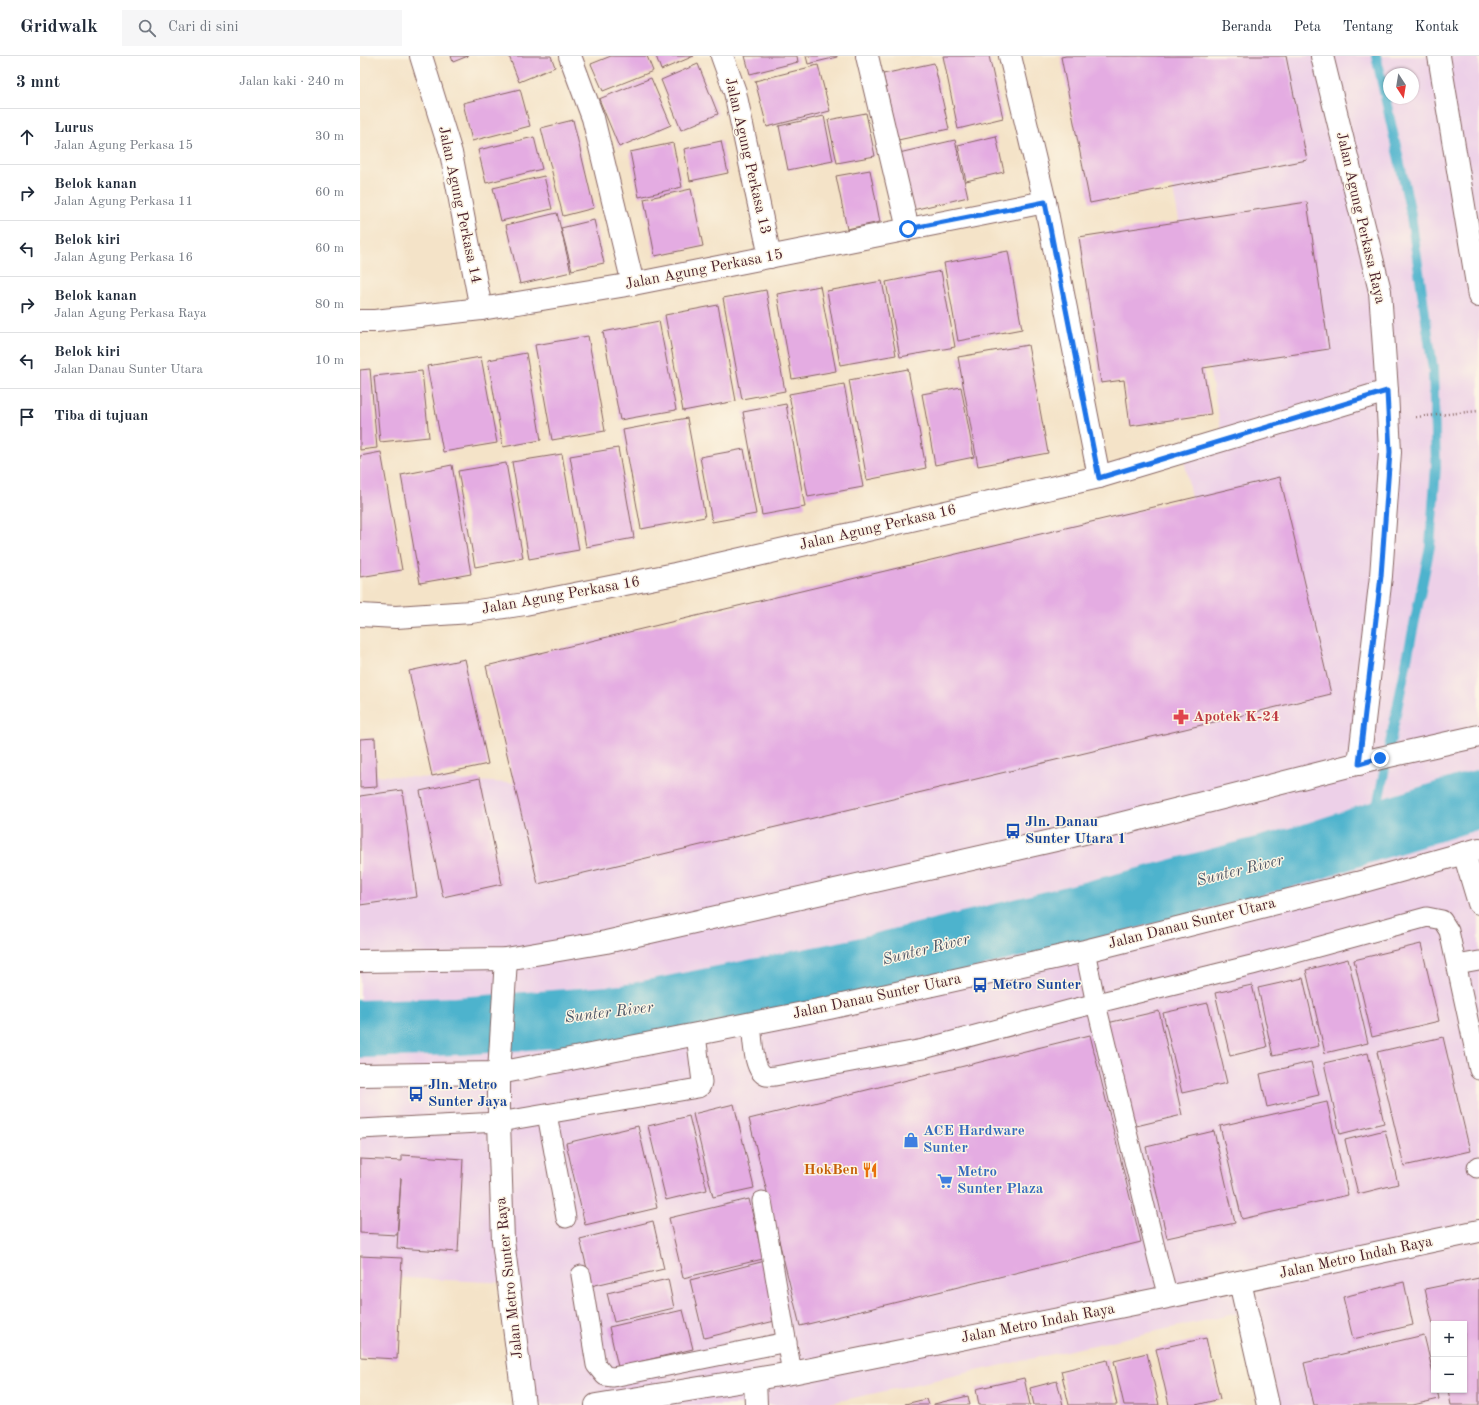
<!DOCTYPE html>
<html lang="id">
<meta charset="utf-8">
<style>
:root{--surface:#fff;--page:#f6f6f7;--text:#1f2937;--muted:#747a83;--line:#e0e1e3}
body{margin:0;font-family:"Old Standard TT",serif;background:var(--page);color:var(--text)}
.controls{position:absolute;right:12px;bottom:12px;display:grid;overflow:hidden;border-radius:0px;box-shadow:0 1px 3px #0004}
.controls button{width:36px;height:36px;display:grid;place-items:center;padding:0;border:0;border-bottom:1px solid var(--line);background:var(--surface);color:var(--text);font:20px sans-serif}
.compass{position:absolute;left:1023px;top:12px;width:36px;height:36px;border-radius:50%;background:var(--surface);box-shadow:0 1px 3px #0004;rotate:168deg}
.stop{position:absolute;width:12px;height:12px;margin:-9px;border:3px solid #1a73e8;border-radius:50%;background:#fff}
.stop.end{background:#1a73e8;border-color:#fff;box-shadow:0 1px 4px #0008}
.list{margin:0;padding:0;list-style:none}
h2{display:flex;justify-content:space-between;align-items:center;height:52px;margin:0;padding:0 16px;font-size:17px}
h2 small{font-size:13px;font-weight:400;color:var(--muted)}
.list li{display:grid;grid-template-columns:26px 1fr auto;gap:12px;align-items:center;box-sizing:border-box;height:56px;padding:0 16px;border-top:1px solid var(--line)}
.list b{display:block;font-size:15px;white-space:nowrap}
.list p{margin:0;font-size:13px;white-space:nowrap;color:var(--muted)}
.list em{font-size:13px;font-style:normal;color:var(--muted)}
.icon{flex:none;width:22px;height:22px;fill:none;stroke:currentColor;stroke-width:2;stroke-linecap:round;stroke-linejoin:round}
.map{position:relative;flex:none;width:1119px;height:1349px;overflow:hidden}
header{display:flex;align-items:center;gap:24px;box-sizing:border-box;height:56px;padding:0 20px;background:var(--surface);border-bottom:1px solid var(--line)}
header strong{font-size:19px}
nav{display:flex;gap:22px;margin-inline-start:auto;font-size:14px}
.search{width:280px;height:36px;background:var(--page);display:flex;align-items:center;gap:10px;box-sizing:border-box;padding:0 14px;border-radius:0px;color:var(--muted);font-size:15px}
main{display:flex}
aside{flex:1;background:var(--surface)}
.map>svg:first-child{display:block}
</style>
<header>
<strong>Gridwalk</strong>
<div class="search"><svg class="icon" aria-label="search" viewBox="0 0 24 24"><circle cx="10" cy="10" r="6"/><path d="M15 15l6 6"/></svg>Cari di sini</div>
<nav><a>Beranda</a><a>Peta</a><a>Tentang</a><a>Kontak</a></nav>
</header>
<main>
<aside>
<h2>3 mnt<small>Jalan kaki · 240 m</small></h2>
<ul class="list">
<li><svg class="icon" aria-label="ahead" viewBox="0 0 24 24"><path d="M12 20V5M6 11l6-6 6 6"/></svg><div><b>Lurus</b><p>Jalan Agung Perkasa 15</p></div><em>30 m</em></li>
<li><svg class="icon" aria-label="right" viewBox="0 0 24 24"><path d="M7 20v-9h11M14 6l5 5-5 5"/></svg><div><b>Belok kanan</b><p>Jalan Agung Perkasa 11</p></div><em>60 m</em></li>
<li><svg class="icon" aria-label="left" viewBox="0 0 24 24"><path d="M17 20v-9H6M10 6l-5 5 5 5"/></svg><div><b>Belok kiri</b><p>Jalan Agung Perkasa 16</p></div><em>60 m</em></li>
<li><svg class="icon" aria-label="right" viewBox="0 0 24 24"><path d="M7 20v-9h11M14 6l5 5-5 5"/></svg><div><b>Belok kanan</b><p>Jalan Agung Perkasa Raya</p></div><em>80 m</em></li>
<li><svg class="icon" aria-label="left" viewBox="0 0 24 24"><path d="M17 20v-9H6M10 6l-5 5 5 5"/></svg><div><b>Belok kiri</b><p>Jalan Danau Sunter Utara</p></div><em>10 m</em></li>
<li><svg class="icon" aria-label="arrive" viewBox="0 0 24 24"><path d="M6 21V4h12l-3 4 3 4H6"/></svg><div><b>Tiba di tujuan</b></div></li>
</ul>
</aside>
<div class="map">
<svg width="1119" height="1349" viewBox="0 0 1119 1349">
<rect width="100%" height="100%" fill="#fcf5e5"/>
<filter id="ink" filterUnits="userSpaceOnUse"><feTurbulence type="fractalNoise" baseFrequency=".025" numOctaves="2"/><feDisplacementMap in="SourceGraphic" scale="8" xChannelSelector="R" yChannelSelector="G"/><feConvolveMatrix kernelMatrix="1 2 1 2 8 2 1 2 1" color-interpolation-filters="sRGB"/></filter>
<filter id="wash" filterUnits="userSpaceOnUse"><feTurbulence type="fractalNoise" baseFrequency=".012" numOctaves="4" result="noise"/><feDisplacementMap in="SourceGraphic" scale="16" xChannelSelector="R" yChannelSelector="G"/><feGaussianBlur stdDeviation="0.9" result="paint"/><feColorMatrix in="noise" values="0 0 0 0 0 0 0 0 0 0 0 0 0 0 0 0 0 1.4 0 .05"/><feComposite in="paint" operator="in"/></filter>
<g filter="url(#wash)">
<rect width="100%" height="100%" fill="#f4e3c8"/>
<!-- built -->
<path fill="#edd0e8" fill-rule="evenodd" d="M 786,0 L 1119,0 L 1119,1349 L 920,1349 L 897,1253 L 461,1349 L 159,1349 L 151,1227 L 0,1220 L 0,718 L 181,729 L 854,572 L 824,402 L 863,382 ZM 1029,18 L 1053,18 L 1053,42 L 1029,42 ZM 1074,1268 L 1104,1268 L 1104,1334 L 1074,1334 Z"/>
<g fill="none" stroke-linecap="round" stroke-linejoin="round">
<!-- stream -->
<g stroke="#4eb3cd" stroke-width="10">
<path d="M 1117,744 L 1119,750"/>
<path d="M 1012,776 L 1070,490 L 1076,411 L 1073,313 L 1050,153 L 1016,0"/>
</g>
<!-- river -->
<path stroke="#4eb3cd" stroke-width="58" d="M 0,973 L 98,970 L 265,958 L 496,912 L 767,845 L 948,797 L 1012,776 L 1119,743"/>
</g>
<g id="blocks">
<!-- building -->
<g fill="#e4ace2">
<path d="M 91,0 L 108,0 L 93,6 Z"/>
<path d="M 149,0 L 191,0 L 195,11 L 159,26 Z"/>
<path d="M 251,0 L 287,0 L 293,15 L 243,35 L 231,8 Z"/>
<path d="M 296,0 L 334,0 L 301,14 Z"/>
<path d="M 385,0 L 437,0 L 438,6 L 390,18 Z"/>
<path d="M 446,0 L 477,0 L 477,1 L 448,8 Z"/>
<path d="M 583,0 L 629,0 L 643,62 L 598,73 Z"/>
<path d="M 706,0 L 926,0 L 947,104 L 730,147 L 701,1 Z"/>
<path d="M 574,7 L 589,73 L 538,84 L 523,18 Z"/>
<path d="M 338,8 L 358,58 L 321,74 L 301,24 Z"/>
<path d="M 458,9 L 470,55 L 407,71 L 395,25 Z"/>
<path d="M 291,22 L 311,69 L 259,91 L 239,43 Z"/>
<path d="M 160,33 L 170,70 L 112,85 L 103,47 Z"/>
<path d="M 506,57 L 515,100 L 477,107 L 468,64 Z"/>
<path d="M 464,60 L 473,105 L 428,114 L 419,70 Z"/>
<path d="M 213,64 L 234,152 L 203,160 L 181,72 Z"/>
<path d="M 636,80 L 644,116 L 606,125 L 598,89 Z"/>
<path d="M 174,81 L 182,113 L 126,127 L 118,94 Z"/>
<path d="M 595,84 L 608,141 L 553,154 L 539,97 Z"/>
<path d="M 361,85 L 368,117 L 330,125 L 324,93 Z"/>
<path d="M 313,87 L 322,131 L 279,141 L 270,96 Z"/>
<path d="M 510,114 L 520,166 L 487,173 L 476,120 Z"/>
<path d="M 184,120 L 192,153 L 141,165 L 133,132 Z"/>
<path d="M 331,133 L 343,190 L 295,200 L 284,143 Z"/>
<path d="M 947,146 L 969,293 L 843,312 L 851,358 L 770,370 L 764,324 L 741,327 L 719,181 Z"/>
<path d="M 197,157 L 211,216 L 160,228 L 146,169 Z"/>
<path d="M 234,164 L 244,207 L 212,214 L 201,172 Z"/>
<path d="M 648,195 L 662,273 L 598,285 L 584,207 Z"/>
<path d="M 581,215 L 595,291 L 540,301 L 526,226 Z"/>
<path d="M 522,225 L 536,299 L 480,309 L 467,235 Z"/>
<path d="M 460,230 L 476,315 L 432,323 L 417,238 Z"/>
<path d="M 406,234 L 425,335 L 382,343 L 363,242 Z"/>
<path d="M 358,249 L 376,345 L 323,355 L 305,259 Z"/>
<path d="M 299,265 L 316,354 L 260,364 L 243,276 Z"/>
<path d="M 228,280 L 245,375 L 192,384 L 175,289 Z"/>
<path d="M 668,289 L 688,397 L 618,410 L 598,301 Z"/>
<path d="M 166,297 L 181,384 L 143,391 L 128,304 Z"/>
<path d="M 121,301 L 137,387 L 83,396 L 67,310 Z"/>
<path d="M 10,313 L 17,392 L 0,394 L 0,314 Z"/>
<path d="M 548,313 L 566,412 L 507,424 L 489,324 Z"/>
<path d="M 62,315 L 69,381 L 20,386 L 14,320 Z"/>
<path d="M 484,328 L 503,431 L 448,441 L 429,338 Z"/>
<path d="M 601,331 L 614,401 L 575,409 L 562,338 Z"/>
<path d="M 426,348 L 445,451 L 402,459 L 383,356 Z"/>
<path d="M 327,362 L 345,461 L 281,473 L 263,374 Z"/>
<path d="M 258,392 L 274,482 L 226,491 L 210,400 Z"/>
<path d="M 384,393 L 396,458 L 352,466 L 340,401 Z"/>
<path d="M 21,396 L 42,514 L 0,521 L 0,400 Z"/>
<path d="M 202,398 L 219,494 L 169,503 L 152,406 Z"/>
<path d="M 146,407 L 163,502 L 115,511 L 98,415 Z"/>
<path d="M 92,409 L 111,518 L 60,527 L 41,419 Z"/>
<path d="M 920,421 L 971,638 L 178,828 L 126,610 Z"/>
<path d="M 105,603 L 128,708 L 72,720 L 49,615 Z"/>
<path d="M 15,682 L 17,731 L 0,732 L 0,683 Z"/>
<path d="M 120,722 L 142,828 L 83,841 L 60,735 Z"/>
<path d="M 42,734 L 57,841 L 0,849 L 0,740 Z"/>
<path d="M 1061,888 L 1079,965 L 1012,981 L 994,904 Z"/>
<path d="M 988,903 L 1008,987 L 965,997 L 946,914 Z"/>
<path d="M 943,922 L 959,990 L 913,1000 L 898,932 Z"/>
<path d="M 892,929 L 907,991 L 870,1000 L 855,937 Z"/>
<path d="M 848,947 L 867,1027 L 822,1037 L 803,957 Z"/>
<path d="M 799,955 L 822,1059 L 768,1072 L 743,968 Z"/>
<path d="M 730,979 L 781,1186 L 440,1270 L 389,1063 Z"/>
<path d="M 1083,981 L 1110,1095 L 1044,1110 L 1017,996 Z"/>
<path d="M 1008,997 L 1024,1067 L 980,1078 L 964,1007 Z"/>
<path d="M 951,1006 L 959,1039 L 907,1051 L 900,1018 Z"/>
<path d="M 967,1046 L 988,1139 L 882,1163 L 860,1070 Z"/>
<path d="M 374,1048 L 394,1132 L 353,1141 L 333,1058 Z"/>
<path d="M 329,1060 L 347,1134 L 306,1144 L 288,1070 Z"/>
<path d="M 278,1070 L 297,1152 L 225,1169 L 206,1087 Z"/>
<path d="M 1025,1074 L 1038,1128 L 998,1138 L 985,1084 Z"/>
<path d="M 854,1075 L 875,1167 L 807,1182 L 786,1091 Z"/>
<path d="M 42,1099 L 103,1103 L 98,1196 L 37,1192 L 41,1122 L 37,1179 L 0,1177 L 0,1103 L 42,1105 Z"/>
<path d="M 389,1143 L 403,1203 L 323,1222 L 309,1162 Z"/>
<path d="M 293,1165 L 304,1213 L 231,1230 L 220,1183 Z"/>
<path d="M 0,1200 L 42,1202 L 37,1303 L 0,1301 Z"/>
<path d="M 405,1205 L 419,1264 L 344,1282 L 330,1224 Z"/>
<path d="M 1119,1222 L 1119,1349 L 1091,1349 L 1088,1334 L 1104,1334 L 1104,1268 L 1073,1268 L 1065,1233 Z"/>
<path d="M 308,1223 L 314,1252 L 254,1266 L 247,1237 Z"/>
<path d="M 1044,1226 L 1053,1269 L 993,1283 L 983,1241 Z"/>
<path d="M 323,1254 L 333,1293 L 258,1311 L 249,1271 Z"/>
<path d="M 1064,1279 L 1074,1321 L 1074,1334 L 1077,1334 L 1079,1343 L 1053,1349 L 954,1349 L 944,1307 Z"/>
<path d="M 846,1282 L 860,1343 L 836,1349 L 809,1349 L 796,1293 Z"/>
<path d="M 787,1297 L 799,1349 L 764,1349 L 754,1305 Z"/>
<path d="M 747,1304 L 757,1349 L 709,1349 L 701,1315 Z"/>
<path d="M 664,1322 L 670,1349 L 619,1349 L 616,1333 Z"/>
<path d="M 697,1325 L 703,1349 L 674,1349 L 670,1332 Z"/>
<path d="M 608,1340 L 610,1349 L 574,1349 L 574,1348 Z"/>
<path d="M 566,1343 L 568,1349 L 545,1349 L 545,1348 Z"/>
</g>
</g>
</g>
<g filter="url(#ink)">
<use href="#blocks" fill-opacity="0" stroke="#866462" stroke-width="1"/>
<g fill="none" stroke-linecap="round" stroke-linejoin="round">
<defs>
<g id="lane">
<path d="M 725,895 L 736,948 L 798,1204 L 808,1241"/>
<path d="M 1097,909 L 1119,905"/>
<path d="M 391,967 C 393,980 392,1015 406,1020 C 408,1021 413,1020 415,1020 L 563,993 L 709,954 L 892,909 L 1067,861 L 1082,864 L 1089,875 L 1119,1014"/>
<path d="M 187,1058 L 206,1162"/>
<path d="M 0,1073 L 139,1066 L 338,1032 L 341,1030 L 342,1026 L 336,979"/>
<path d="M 1117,1112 L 1119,1110"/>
<path d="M 402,1145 L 432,1317"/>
<path d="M 221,1219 L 236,1309 L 245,1320 L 253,1321 L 427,1286"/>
</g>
<g id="street">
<path d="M 61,0 L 91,97 L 121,253"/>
<path d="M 210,0 L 233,62 L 273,228"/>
<path d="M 362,0 L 375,36 L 410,201"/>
<path d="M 507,0 L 548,173"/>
<path d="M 650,0 L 685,146 L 739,421"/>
<path d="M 962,0 L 1020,235 L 1027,335 L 1030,396 L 1021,520 L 999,708"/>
<path d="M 1079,0 L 1119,240"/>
<path d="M 0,265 L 15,265 L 121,253 L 273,228 L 685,146"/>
<path d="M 0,559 L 36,561 L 111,556 L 165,548 L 315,518 L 739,421 L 1027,335"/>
<path d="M 146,903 L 139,1017 L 139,1066 L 143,1185 L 164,1349"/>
<path d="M 880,1226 L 908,1349"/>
<path d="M 395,1324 L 396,1349"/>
<path d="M 236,1349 L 432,1317 L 808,1241 L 1119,1175"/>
</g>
<g id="secondary">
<path d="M 1104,797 L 1119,847"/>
<path d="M 0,905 L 146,903 L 246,886 L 700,783 L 1020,702 L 1119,680"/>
<path d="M 0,1019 L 139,1017 L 469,952 L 725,895 L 997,827 L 1119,793"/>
</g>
</defs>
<!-- lane casing -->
<use href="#lane" stroke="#866462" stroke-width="21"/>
<!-- street casing -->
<use href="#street" stroke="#866462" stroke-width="24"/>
<!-- secondary casing -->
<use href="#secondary" stroke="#866462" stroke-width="24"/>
<!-- path -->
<path stroke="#866462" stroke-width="2.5" stroke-dasharray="1 3" stroke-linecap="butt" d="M 1056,361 L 1119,355"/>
<!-- lane -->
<use href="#lane" stroke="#fff" stroke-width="19"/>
<!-- street -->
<use href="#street" stroke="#fff" stroke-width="22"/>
<!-- secondary -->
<use href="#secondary" stroke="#fff" stroke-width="22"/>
</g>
</g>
<g fill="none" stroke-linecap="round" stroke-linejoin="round" filter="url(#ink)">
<!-- route -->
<path stroke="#1a73e8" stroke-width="5" d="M 548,173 L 685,146 L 739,422 L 1027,335 L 1030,396 L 1021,520 L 999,708 L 1020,702"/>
</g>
<!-- icons -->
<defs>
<symbol id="pharmacy-bare" viewBox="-9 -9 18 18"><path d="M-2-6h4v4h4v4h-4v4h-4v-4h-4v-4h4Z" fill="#e0444e" stroke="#fcf5e5" stroke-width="2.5" paint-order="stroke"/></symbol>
<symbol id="bus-bare" viewBox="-9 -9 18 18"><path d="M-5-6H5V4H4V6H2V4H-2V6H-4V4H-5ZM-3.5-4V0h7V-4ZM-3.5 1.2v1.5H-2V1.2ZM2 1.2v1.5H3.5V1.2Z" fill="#1a4fb4" stroke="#fcf5e5" stroke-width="2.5" paint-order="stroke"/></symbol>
<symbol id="shop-bare" viewBox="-9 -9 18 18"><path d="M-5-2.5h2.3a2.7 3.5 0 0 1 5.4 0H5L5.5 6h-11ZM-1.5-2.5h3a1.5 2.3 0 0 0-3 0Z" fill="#3f7fe0" stroke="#fcf5e5" stroke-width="2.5" paint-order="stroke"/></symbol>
<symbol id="restaurant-bare" viewBox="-9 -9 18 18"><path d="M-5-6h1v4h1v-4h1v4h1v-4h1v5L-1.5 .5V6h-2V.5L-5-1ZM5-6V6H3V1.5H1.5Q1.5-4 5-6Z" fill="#e8710a" stroke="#fcf5e5" stroke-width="2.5" paint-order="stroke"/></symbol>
<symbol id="supermarket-bare" viewBox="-9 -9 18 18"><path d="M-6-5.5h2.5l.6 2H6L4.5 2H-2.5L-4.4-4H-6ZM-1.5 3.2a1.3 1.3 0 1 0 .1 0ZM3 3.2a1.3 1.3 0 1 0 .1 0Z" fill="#3f7fe0" stroke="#fcf5e5" stroke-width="2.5" paint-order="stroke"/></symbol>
</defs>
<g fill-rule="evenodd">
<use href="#pharmacy-bare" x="810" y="650" width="22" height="22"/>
<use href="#bus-bare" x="642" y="764" width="22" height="22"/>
<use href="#bus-bare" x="609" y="918" width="22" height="22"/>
<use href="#bus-bare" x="45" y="1027" width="22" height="22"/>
<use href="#shop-bare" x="540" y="1073" width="22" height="22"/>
<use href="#restaurant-bare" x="499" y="1103" width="22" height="22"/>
<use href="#supermarket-bare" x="574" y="1114" width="22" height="22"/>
</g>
<g text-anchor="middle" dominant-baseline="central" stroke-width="3" stroke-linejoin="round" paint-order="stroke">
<!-- street labels -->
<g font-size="15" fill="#4a1f2b" stroke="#fcf5e5">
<text transform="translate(387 100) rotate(77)">Jalan Agung Perkasa 13</text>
<text transform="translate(99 149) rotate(78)">Jalan Agung Perkasa 14</text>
<text transform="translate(1000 162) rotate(77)">Jalan Agung Perkasa Raya</text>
<text transform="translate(344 214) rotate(-11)">Jalan Agung Perkasa 15</text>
<text transform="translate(518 472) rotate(-13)">Jalan Agung Perkasa 16</text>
<text transform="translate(201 540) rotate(-10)">Jalan Agung Perkasa 16</text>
<text transform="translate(832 868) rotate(-14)">Jalan Danau Sunter Utara</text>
<text transform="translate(517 941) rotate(-12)">Jalan Danau Sunter Utara</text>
<text transform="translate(996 1202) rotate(-12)">Jalan Metro Indah Raya</text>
<text transform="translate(150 1222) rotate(-96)">Jalan Metro Sunter Raya</text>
<text transform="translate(678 1268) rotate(-11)">Jalan Metro Indah Raya</text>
</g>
<!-- health labels -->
<g font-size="15" font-weight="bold" fill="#be3a42" stroke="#fcf5e5" text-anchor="start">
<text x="833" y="661">Apotek K-24</text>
</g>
<!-- transit labels -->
<g font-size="15" font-weight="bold" fill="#164399" stroke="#fcf5e5" text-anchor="start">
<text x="665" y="766">Jln. Danau<tspan x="665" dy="17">Sunter Utara 1</tspan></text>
<text x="632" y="929">Metro Sunter</text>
<text x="68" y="1029">Jln. Metro<tspan x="68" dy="17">Sunter Jaya</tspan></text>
</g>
<!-- shop labels -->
<g font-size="15" font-weight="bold" fill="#366cbe" stroke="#fcf5e5" text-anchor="start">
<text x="563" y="1075">ACE Hardware<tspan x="563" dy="17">Sunter</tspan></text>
<text x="597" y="1116">Metro<tspan x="597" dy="17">Sunter Plaza</tspan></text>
</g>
<!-- food labels -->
<g font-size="15" font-weight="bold" fill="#c56008" stroke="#fcf5e5" text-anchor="end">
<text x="498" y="1114">HokBen</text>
</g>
<!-- water labels -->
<g font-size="16" font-style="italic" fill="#4b5364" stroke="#fcf5e5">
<text transform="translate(880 815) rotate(-14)">Sunter River</text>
<text transform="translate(566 894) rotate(-14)">Sunter River</text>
<text transform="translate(249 957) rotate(-7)">Sunter River</text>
</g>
</g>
</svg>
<div class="controls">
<button>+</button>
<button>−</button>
</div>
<svg class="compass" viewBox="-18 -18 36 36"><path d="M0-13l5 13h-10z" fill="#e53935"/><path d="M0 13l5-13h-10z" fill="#747a83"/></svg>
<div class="stop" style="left:548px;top:173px"></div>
<div class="stop end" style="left:1020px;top:702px"></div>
</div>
</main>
